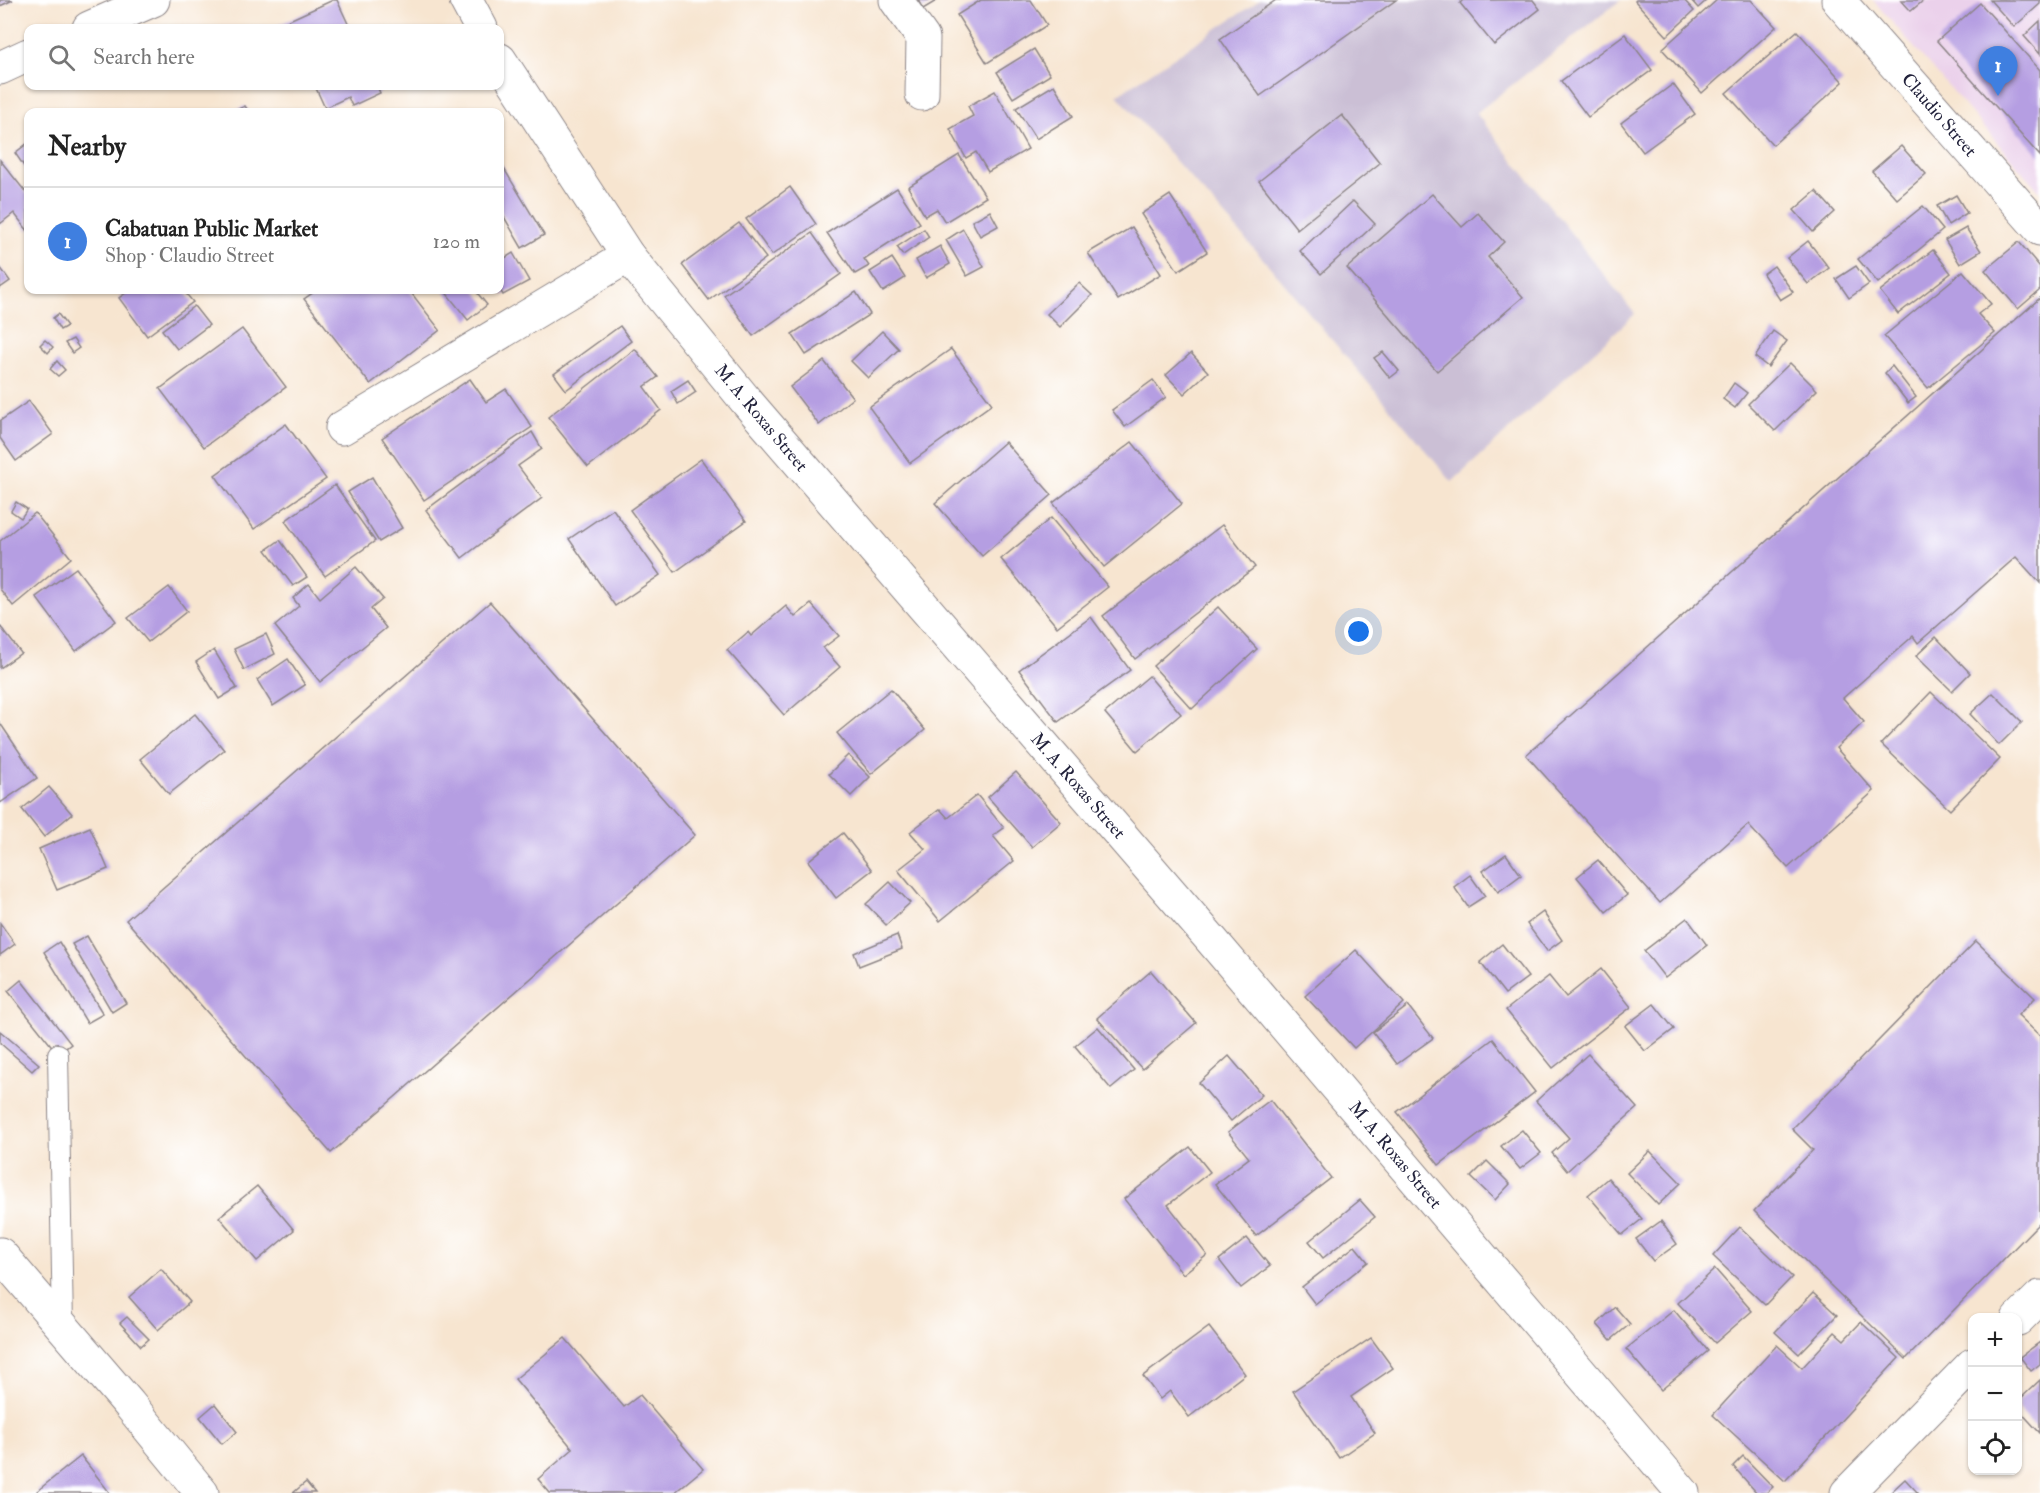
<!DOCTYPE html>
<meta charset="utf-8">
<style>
:root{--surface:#fff;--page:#f2f2f2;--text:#222;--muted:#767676;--line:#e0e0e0;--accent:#7c3aed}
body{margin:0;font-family:"IM FELL Double Pica",serif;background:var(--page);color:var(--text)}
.controls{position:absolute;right:18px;bottom:18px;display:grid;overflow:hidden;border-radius:12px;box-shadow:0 2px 4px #0004}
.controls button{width:54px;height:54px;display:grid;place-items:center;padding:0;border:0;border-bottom:2px solid var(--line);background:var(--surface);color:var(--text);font:30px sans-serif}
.you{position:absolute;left:1359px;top:632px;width:21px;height:21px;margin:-15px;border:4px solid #fff;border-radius:50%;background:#1a73e8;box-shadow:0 0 0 9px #1a73e833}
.badge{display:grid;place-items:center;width:39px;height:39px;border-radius:50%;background:var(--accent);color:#fff;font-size:20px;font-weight:700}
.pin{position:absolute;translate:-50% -50px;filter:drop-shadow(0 2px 3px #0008)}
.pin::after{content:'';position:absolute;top:32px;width:21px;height:18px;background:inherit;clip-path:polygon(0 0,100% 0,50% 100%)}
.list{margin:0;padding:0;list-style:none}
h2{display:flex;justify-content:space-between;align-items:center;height:78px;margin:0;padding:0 24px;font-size:26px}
h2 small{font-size:20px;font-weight:400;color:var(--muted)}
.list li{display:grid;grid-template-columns:39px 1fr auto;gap:18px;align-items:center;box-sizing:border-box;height:108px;padding:0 24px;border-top:2px solid var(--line)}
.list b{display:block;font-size:22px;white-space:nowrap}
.list p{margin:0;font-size:20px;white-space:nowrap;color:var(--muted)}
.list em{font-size:20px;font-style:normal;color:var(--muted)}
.icon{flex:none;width:33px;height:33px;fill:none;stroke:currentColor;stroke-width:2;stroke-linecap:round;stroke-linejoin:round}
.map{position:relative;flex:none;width:2040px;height:1493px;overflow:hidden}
.search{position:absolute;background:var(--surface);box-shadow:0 2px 4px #0004;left:24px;top:24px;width:480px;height:66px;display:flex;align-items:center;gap:15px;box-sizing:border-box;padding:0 21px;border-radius:12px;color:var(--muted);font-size:22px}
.panel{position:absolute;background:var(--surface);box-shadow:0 2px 4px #0004;left:24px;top:108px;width:480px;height:186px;border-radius:12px}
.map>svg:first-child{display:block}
</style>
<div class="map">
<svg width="2040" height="1493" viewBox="0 0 2040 1493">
<rect width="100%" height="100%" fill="#fff"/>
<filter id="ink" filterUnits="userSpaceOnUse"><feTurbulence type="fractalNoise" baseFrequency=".0167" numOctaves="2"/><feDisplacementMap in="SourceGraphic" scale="12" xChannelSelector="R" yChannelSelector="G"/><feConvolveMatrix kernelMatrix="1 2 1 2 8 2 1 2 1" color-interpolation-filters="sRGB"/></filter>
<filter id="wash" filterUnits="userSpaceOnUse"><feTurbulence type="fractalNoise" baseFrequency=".008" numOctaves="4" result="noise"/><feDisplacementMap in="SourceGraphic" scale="24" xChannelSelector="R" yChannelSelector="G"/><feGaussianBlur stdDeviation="1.35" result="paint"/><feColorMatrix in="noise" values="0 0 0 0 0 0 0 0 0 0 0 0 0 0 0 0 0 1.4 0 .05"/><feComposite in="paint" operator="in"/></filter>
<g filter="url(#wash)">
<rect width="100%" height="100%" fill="#f7e5d0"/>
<!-- built -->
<path fill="#ebd1eb" d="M 1873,0 L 2040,0 L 2040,192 Z"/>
<!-- industrial -->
<path fill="#cbbfd5" d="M 1260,0 L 1621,0 L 1476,113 L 1635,314 L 1452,482 L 1272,269 L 1117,95 Z"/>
<g id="blocks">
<!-- building -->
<g fill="#b59ee2">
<path d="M 0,0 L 13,0 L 0,6 Z"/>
<path d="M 333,0 L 337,0 L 350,28 L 272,28 Z"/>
<path d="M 918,0 L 938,0 L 923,9 Z"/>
<path d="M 981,0 L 1031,0 L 1047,25 L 987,63 L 957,15 Z"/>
<path d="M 1276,0 L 1396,0 L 1260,96 L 1220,39 Z"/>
<path d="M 1463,0 L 1533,0 L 1540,9 L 1494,45 L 1460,3 Z"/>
<path d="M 1636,0 L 1684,0 L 1694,11 L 1667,36 L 1635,1 Z"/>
<path d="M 1691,0 L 1707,0 L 1698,8 Z"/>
<path d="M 1717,0 L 1751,0 L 1776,27 L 1702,93 L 1662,49 Z"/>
<path d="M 1901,0 L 1924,0 L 1911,11 Z"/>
<path d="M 1990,0 L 2040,0 L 2040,4 L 2014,27 Z"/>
<path d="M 1980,3 L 2040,70 L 2040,156 L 1937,41 Z"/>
<path d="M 2040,21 L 2040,54 L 2024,36 Z"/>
<path d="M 1797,31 L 1843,82 L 1773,145 L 1726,93 Z"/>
<path d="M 1625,34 L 1652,70 L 1588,117 L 1561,81 Z"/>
<path d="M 1034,49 L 1050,75 L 1013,98 L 997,72 Z"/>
<path d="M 1673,84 L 1695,114 L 1643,152 L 1621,123 Z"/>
<path d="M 1054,85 L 1073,116 L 1036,139 L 1016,108 Z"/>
<path d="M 315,86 L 377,86 L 380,93 L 352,106 L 348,97 L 325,108 Z"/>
<path d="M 995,91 L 1028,149 L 988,172 L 976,152 L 966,158 L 950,129 L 973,116 L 968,106 Z"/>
<path d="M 245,106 L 249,112 L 232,112 Z"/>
<path d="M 1342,115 L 1380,163 L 1297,229 L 1259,181 Z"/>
<path d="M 28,143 L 28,172 L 15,153 Z"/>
<path d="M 1901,146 L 1926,174 L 1897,199 L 1872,171 Z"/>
<path d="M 959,155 L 986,197 L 945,222 L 937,209 L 925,216 L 908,187 Z"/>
<path d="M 0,160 L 28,195 L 28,231 L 14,213 L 0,224 Z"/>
<path d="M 500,162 L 544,235 L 522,248 L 500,210 Z"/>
<path d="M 790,187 L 816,224 L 772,255 L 746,219 Z"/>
<path d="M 897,188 L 920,223 L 864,259 L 869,266 L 855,274 L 827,233 Z"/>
<path d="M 1816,191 L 1835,212 L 1813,232 L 1794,210 Z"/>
<path d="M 1432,194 L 1462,227 L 1478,213 L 1504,242 L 1488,257 L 1523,297 L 1437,371 L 1347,268 Z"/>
<path d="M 1170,195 L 1207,252 L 1178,271 L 1141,214 Z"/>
<path d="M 1956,195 L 1967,213 L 1948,225 L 1937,206 Z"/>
<path d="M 1353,201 L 1375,224 L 1321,274 L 1300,251 Z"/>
<path d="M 1923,206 L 1943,230 L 1878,283 L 1858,259 Z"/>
<path d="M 990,211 L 998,226 L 980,236 L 972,221 Z"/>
<path d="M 739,223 L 766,258 L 709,300 L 682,265 Z"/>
<path d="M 1132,227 L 1161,274 L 1118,300 L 1088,253 Z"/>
<path d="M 1966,228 L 1981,251 L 1960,264 L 1945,240 Z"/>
<path d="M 924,229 L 929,237 L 903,255 L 897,247 Z"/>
<path d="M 963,229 L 984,267 L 967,276 L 946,240 Z"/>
<path d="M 812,233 L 841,274 L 753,336 L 724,295 Z"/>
<path d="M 1808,241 L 1829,268 L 1808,284 L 1787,258 Z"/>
<path d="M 2019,242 L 2040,267 L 2040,290 L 2018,309 L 1985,270 Z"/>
<path d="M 940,246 L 950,264 L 926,278 L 916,260 Z"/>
<path d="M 1933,250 L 1951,273 L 1898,314 L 1880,291 Z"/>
<path d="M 513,253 L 529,281 L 503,295 L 500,290 L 500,261 Z"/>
<path d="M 892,258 L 905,278 L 883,292 L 870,272 Z"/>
<path d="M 1774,266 L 1793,292 L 1780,300 L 1763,274 Z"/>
<path d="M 1856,266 L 1869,284 L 1849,298 L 1836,279 Z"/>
<path d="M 0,267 L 10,281 L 0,288 Z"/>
<path d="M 1963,271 L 1991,304 L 1978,314 L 1995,333 L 1928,388 L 1884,336 Z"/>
<path d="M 1079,283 L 1092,295 L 1060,327 L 1047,314 Z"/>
<path d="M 130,290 L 183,290 L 193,302 L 147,336 L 119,298 Z"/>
<path d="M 317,290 L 409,290 L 440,330 L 370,384 L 304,299 Z"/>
<path d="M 444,290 L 475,290 L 487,305 L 468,320 Z"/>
<path d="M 856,292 L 870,314 L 806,355 L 792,334 Z"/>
<path d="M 2040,298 L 2040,583 L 2016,557 L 1918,643 L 1913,636 L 1843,698 L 1864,722 L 1836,748 L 1874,791 L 1788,868 L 1748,825 L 1660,903 L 1526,755 Z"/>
<path d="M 194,306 L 209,325 L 177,349 L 162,330 Z"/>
<path d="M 58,314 L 67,326 L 60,330 L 53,318 Z"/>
<path d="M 620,326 L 631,341 L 566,390 L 554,374 Z"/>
<path d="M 242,329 L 286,387 L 204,447 L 160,389 Z"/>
<path d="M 882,331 L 899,349 L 868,378 L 851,361 Z"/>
<path d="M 1773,331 L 1787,341 L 1768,367 L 1755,357 Z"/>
<path d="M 73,339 L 79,348 L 72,353 L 65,343 Z"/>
<path d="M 45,340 L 53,347 L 48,353 L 40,345 Z"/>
<path d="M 635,349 L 658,377 L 644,387 L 661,410 L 588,467 L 548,417 Z"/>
<path d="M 951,349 L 992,404 L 910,463 L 869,407 Z"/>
<path d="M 1383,352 L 1399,371 L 1390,378 L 1374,358 Z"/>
<path d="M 1191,353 L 1208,372 L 1184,394 L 1166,375 Z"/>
<path d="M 57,361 L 65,370 L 58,376 L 50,369 Z"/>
<path d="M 824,361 L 853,398 L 819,425 L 790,387 Z"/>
<path d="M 1790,363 L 1817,390 L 1775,431 L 1748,404 Z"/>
<path d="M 1892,366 L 1916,397 L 1908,403 L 1885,373 Z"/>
<path d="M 470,379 L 486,402 L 506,389 L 532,427 L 424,500 L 382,438 Z"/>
<path d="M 688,380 L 696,392 L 678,404 L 671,391 Z"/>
<path d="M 1153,380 L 1166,397 L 1125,427 L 1112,410 Z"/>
<path d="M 1734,383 L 1747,393 L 1735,408 L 1723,399 Z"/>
<path d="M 29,401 L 53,434 L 16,461 L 0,438 L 0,421 Z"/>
<path d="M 286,424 L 326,479 L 254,529 L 215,475 Z"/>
<path d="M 532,432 L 542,449 L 518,466 L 542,498 L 462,558 L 426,510 Z"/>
<path d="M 1005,442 L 1052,495 L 982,556 L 935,503 Z"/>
<path d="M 1132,442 L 1182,504 L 1104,567 L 1053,503 Z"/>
<path d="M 701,459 L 746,521 L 675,572 L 630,510 Z"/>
<path d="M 372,477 L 402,528 L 379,542 L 348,492 Z"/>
<path d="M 335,485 L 375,541 L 325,576 L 285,521 Z"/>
<path d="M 16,502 L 27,509 L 21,518 L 11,511 Z"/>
<path d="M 613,509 L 660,575 L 615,606 L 569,539 Z"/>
<path d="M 35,513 L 71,558 L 13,606 L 0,589 L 0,541 Z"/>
<path d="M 1051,518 L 1108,587 L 1057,627 L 1001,559 Z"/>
<path d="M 1222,525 L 1255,567 L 1135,659 L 1103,616 Z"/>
<path d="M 280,540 L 307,577 L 293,586 L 266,550 Z"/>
<path d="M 356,567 L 383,599 L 371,609 L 386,628 L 320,682 L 275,626 L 299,606 L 293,598 L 309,584 L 320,598 Z"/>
<path d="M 76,568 L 116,621 L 76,651 L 36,597 Z"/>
<path d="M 169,587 L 187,611 L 148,642 L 128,618 Z"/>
<path d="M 490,602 L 695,835 L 331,1153 L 126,920 Z"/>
<path d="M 811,604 L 839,636 L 823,648 L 840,667 L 784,715 L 727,650 L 748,632 L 751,636 L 786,606 L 795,617 Z"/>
<path d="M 1218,607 L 1257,649 L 1192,709 L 1153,666 Z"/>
<path d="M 1091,617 L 1130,670 L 1058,722 L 1019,670 Z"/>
<path d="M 0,626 L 21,653 L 0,668 Z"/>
<path d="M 266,634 L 275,654 L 244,670 L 234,649 Z"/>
<path d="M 1936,637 L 1970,673 L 1952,691 L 1916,656 Z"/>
<path d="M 214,650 L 237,688 L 219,699 L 196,662 Z"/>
<path d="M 288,659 L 305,685 L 273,706 L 257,680 Z"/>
<path d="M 1149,676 L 1181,714 L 1137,751 L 1105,713 Z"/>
<path d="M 891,689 L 925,730 L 871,774 L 837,733 Z"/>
<path d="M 1931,692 L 2000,759 L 1950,810 L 1881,744 Z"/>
<path d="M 1993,693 L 2022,722 L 1999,745 L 1970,714 Z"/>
<path d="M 195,714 L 224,750 L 169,794 L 140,759 Z"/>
<path d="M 0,723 L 37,778 L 0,803 Z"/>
<path d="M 848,755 L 870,777 L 851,796 L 829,774 Z"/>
<path d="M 1016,772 L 1061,822 L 1032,847 L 988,797 Z"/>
<path d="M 49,787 L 72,814 L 44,837 L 22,809 Z"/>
<path d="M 977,795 L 1004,828 L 993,836 L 1014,861 L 940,921 L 898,870 L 925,849 L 910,832 L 940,809 L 948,818 Z"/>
<path d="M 90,827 L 108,869 L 57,890 L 39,849 Z"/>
<path d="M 843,833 L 872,870 L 836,898 L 808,861 Z"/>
<path d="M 1506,854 L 1521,875 L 1498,892 L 1483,871 Z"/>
<path d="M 1598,860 L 1627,895 L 1606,912 L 1577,877 Z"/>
<path d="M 1470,875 L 1485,896 L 1468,907 L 1454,887 Z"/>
<path d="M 890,882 L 910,903 L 886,925 L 866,904 Z"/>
<path d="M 1543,912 L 1562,940 L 1547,951 L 1527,924 Z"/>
<path d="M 1687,918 L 1707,945 L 1665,978 L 1644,951 Z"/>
<path d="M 0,923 L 15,944 L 0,955 Z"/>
<path d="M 897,935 L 902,949 L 859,966 L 854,953 Z"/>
<path d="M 87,936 L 126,1003 L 112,1012 L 72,944 Z"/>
<path d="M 1976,941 L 2035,998 L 2018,1015 L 2040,1036 L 2040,1222 L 1906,1359 L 1754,1211 L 1813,1150 L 1792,1129 Z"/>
<path d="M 59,942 L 103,1014 L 87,1023 L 44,952 Z"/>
<path d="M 1502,944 L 1528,977 L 1505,994 L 1480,962 Z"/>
<path d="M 1356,950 L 1404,1003 L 1354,1048 L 1305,996 Z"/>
<path d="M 1601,969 L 1631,1007 L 1553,1068 L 1506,1010 L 1549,976 L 1566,997 Z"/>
<path d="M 1151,971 L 1196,1023 L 1142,1069 L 1097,1018 Z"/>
<path d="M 21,980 L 71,1044 L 58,1054 L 8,991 Z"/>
<path d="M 1654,1004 L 1674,1029 L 1645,1051 L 1625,1026 Z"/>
<path d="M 1408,1006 L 1433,1038 L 1397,1064 L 1373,1032 Z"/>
<path d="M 1098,1027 L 1134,1070 L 1111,1089 L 1075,1046 Z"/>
<path d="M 0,1031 L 39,1064 L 32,1071 L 0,1043 Z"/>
<path d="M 1493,1039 L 1535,1092 L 1439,1165 L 1397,1112 Z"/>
<path d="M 1588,1054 L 1637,1108 L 1567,1171 L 1552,1153 L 1569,1138 L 1536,1101 Z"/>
<path d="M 1229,1056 L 1262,1095 L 1231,1121 L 1199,1083 Z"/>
<path d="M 1270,1100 L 1331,1178 L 1256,1236 L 1215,1184 L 1249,1158 L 1228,1132 Z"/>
<path d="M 1522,1130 L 1541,1153 L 1520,1169 L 1501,1146 Z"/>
<path d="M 1190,1147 L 1210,1172 L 1168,1205 L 1207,1255 L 1183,1274 L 1124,1199 Z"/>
<path d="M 1650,1151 L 1681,1183 L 1658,1205 L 1627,1173 Z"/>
<path d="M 1487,1161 L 1510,1184 L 1495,1200 L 1471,1177 Z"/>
<path d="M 1608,1178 L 1642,1219 L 1622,1235 L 1588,1195 Z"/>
<path d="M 257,1186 L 294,1230 L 257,1261 L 219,1217 Z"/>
<path d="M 1360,1200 L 1375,1217 L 1323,1258 L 1309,1241 Z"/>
<path d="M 1661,1221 L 1677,1244 L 1653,1261 L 1636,1239 Z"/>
<path d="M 1740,1227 L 1792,1277 L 1765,1305 L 1713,1256 Z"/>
<path d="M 1247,1238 L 1270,1266 L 1241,1288 L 1219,1260 Z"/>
<path d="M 1355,1246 L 1368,1262 L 1315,1304 L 1302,1287 Z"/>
<path d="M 161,1269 L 190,1302 L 158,1330 L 129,1297 Z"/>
<path d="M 1715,1269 L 1752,1311 L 1715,1343 L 1678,1303 Z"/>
<path d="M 1813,1293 L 1837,1315 L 1799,1354 L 1775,1332 Z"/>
<path d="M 1615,1307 L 1630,1324 L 1611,1340 L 1597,1324 Z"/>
<path d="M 1674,1310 L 1708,1351 L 1661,1390 L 1626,1349 Z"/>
<path d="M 127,1317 L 149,1339 L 141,1346 L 120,1323 Z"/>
<path d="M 1861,1322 L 1899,1358 L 1785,1481 L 1713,1415 L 1777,1345 L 1802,1368 L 1835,1332 L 1844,1340 Z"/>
<path d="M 1209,1327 L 1245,1374 L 1189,1417 L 1170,1391 L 1160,1399 L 1143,1376 Z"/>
<path d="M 565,1338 L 624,1407 L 640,1395 L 703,1469 L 674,1493 L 550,1493 L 538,1479 L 573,1449 L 515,1379 Z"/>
<path d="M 1371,1338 L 1393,1368 L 1351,1397 L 1375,1433 L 1339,1458 L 1293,1391 Z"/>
<path d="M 2040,1342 L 2040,1364 L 2031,1371 L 2020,1357 Z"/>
<path d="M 2040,1380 L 2040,1433 L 2018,1409 L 2018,1401 Z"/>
<path d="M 215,1404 L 237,1432 L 222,1444 L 200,1417 Z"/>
<path d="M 81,1456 L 110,1493 L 39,1493 L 37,1491 Z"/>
<path d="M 1743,1456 L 1773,1487 L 1766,1493 L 1757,1493 L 1733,1466 Z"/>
<path d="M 1905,1479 L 1918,1493 L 1890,1493 Z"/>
<path d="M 306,1482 L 315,1493 L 293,1493 Z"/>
</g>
</g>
</g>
<g filter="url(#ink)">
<use href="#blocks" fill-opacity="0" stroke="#8c8486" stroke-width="1.5"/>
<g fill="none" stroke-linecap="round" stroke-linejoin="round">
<defs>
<path id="service" d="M 58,1054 L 63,1327"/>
<g id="minor">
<path d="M 466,0 L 481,28"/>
<path d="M 896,0 L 923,38 L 922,94"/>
<path d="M 1838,0 L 2040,229"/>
<path d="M 89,28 L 153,0"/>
<path d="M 500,60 L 628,256 L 747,402 L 1209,937 L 1683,1493"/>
<path d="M 0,68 L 28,55"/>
<path d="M 342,428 L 628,256"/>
<path d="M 0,1254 L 129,1404 L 202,1493"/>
<path d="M 2018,1319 L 2040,1297"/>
<path d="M 1847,1493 L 1972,1365"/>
</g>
</defs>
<!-- service casing -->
<use href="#service" stroke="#8c8486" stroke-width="22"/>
<!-- minor casing -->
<use href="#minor" stroke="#8c8486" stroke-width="35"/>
<!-- service -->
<use href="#service" stroke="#fff" stroke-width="20"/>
<!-- minor -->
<use href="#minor" stroke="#fff" stroke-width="33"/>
</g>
</g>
<g text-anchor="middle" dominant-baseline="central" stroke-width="5" stroke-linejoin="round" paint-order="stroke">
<!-- street labels -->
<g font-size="18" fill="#22223b" stroke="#fff">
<text transform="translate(1939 115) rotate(49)">Claudio Street</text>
<text transform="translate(761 418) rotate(50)">M. A. Roxas Street</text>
<text transform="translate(1078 786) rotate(49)">M. A. Roxas Street</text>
<text transform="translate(1395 1155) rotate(50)">M. A. Roxas Street</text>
</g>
</g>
</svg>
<div class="controls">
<button>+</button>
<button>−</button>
<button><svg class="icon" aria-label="locate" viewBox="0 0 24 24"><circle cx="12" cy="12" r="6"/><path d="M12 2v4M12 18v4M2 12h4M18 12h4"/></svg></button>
</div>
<div class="you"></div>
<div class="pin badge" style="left:1998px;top:96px;background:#3f7fe0">1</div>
<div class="search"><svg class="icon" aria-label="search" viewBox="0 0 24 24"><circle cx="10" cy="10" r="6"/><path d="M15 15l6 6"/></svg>Search here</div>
<section class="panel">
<h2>Nearby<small></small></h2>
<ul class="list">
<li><span class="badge" style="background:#3f7fe0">1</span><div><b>Cabatuan Public Market</b><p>Shop · Claudio Street</p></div><em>120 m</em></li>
</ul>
</section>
</div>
